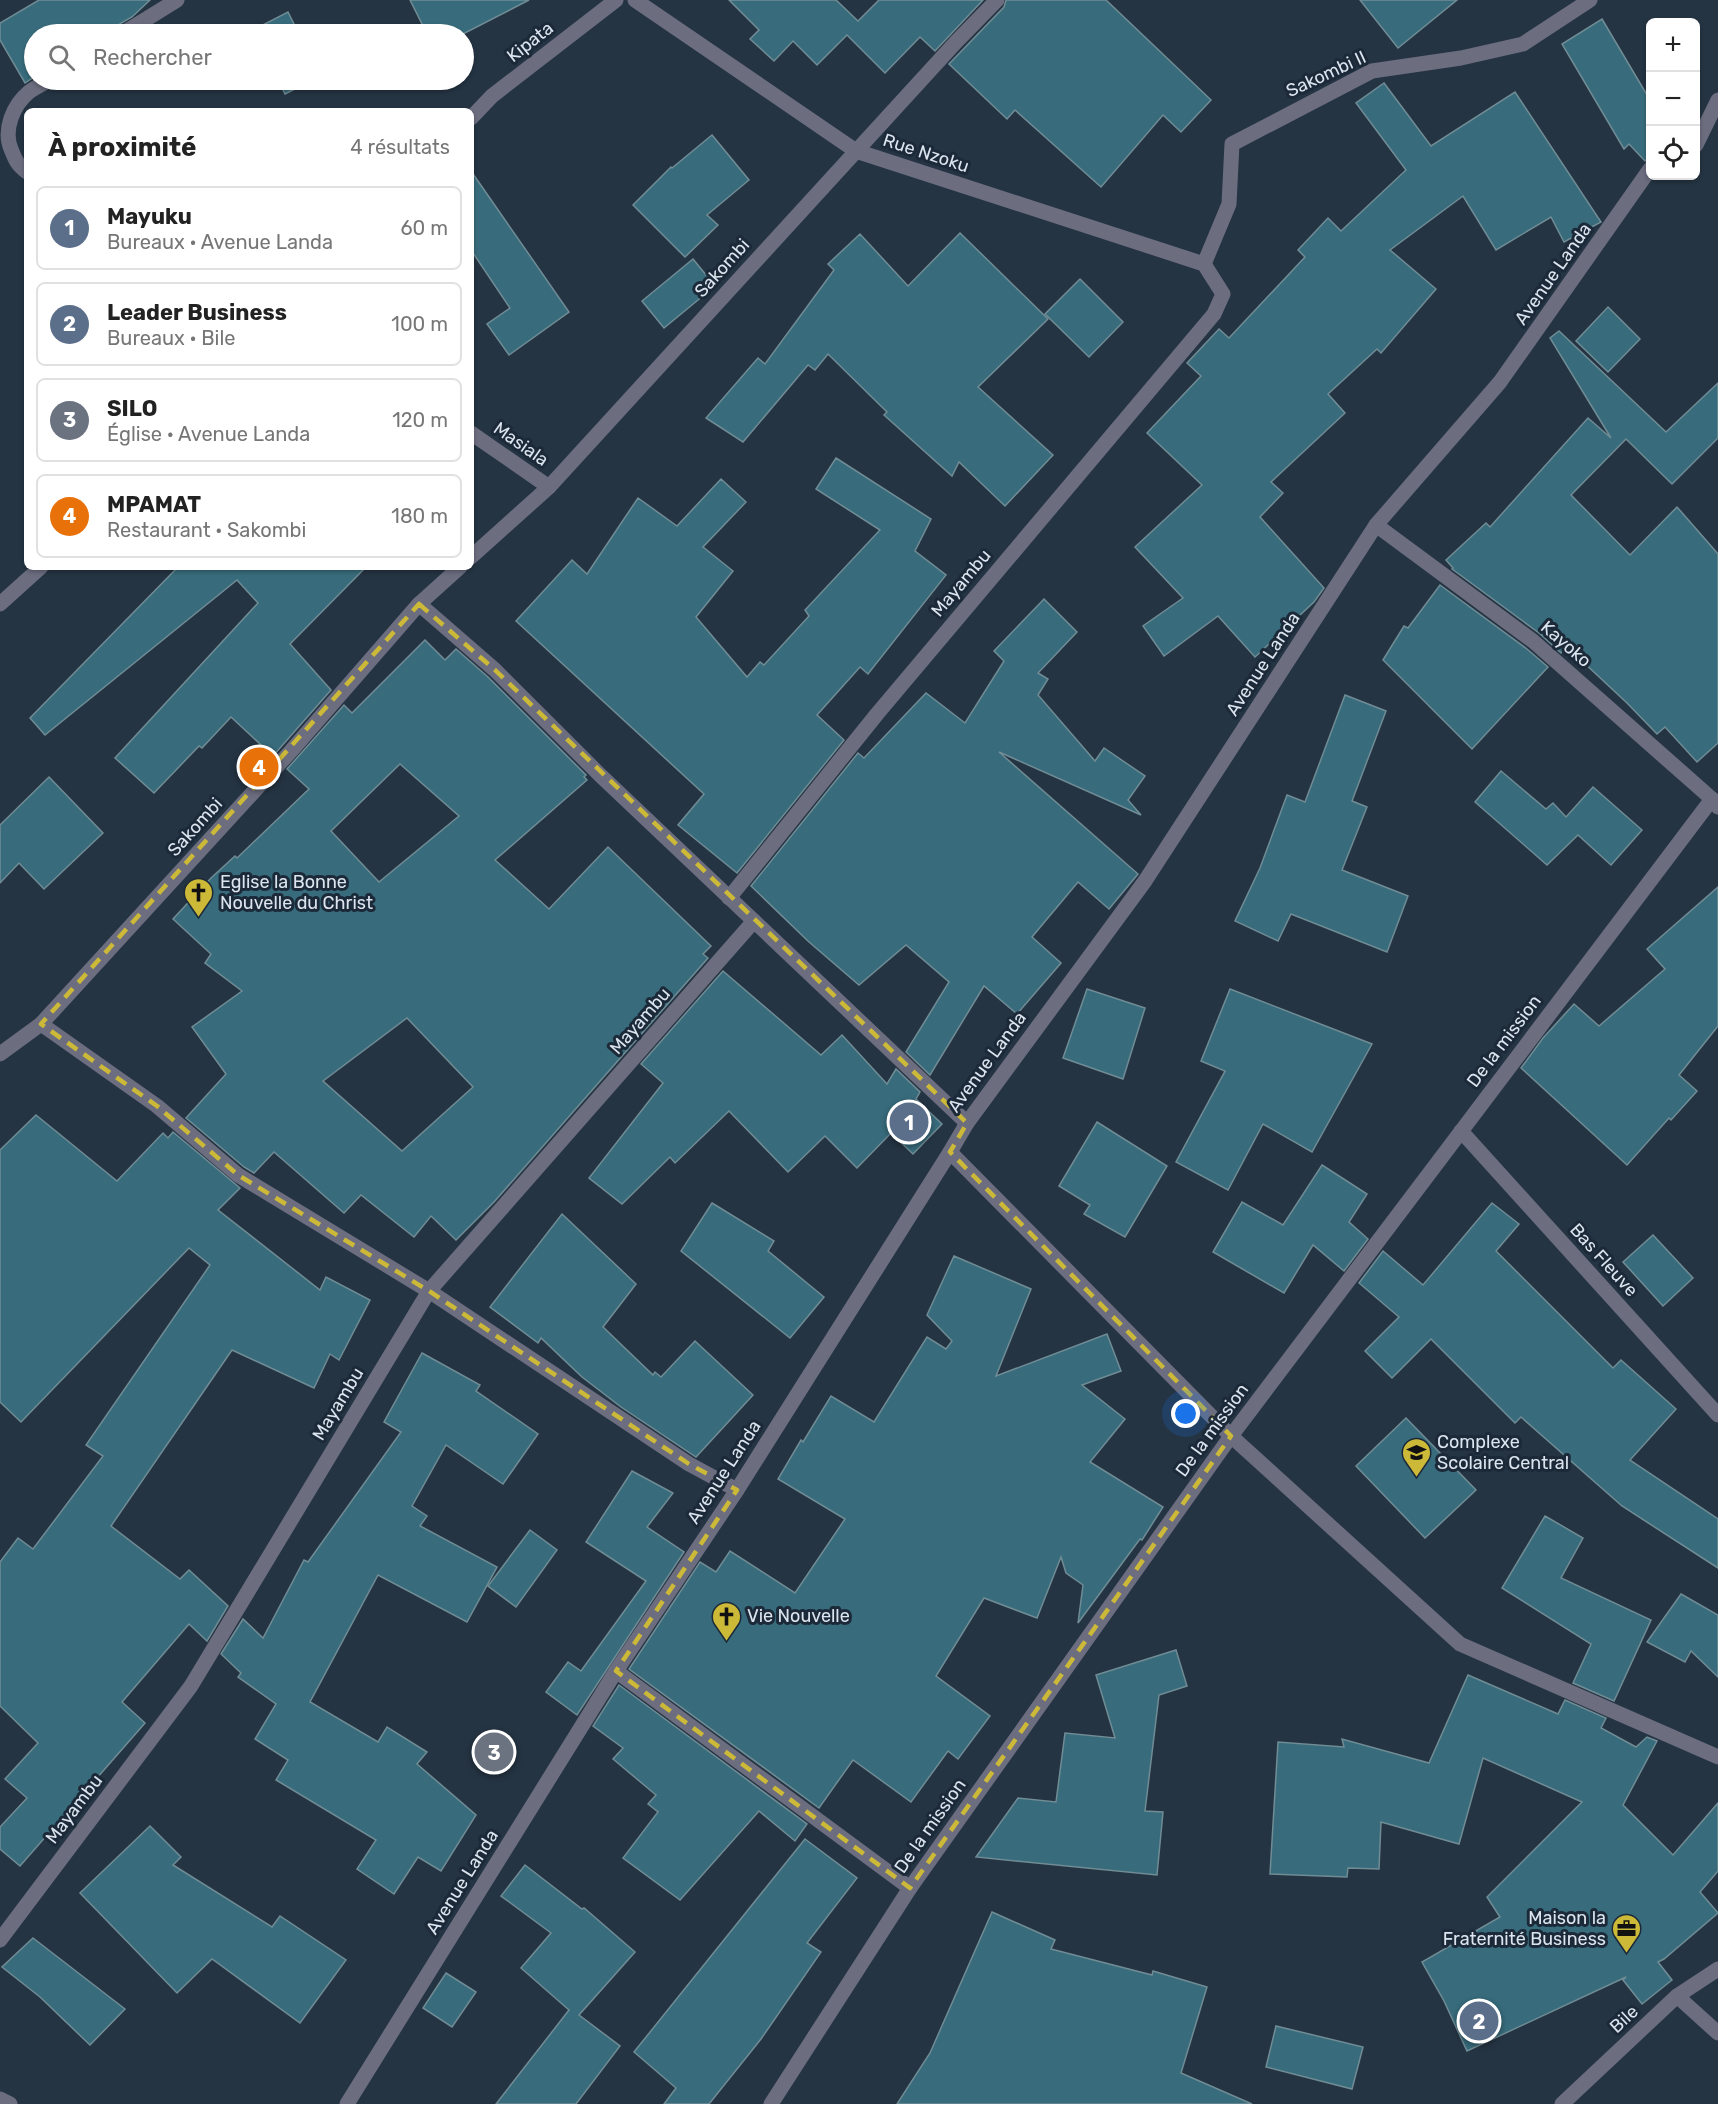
<!DOCTYPE html>
<html lang="fr">
<meta charset="utf-8">
<style>
:root{--surface:#fff;--page:#f6f6f6;--text:#222;--muted:#767676;--line:#e0e0e0;--accent:#111827}
body{margin:0;font-family:Rubik,sans-serif;background:var(--page);color:var(--text)}
.controls{position:absolute;right:18px;top:18px;display:grid;overflow:hidden;border-radius:9px;box-shadow:0 2px 4px #0004}
.controls button{width:54px;height:54px;display:grid;place-items:center;padding:0;border:0;border-bottom:2px solid var(--line);background:var(--surface);color:var(--text);font:30px sans-serif}
.you{position:absolute;left:1186px;top:1414px;width:21px;height:21px;margin:-15px;border:4px solid #fff;border-radius:50%;background:#1a73e8;box-shadow:0 0 0 9px #1a73e833}
.badge{display:grid;place-items:center;width:39px;height:39px;border-radius:50%;background:var(--accent);color:#fff;font-size:20px;font-weight:700}
.pin{position:absolute;translate:-50% -50%;border:3px solid #fff;box-shadow:0 2px 6px #0006}
.list{margin:0;padding:0;list-style:none}
h2{display:flex;justify-content:space-between;align-items:center;height:78px;margin:0;padding:0 24px;font-size:26px}
h2 small{font-size:20px;font-weight:400;color:var(--muted)}
.list li{display:grid;grid-template-columns:39px 1fr auto;gap:18px;align-items:center;box-sizing:border-box;height:84px;margin:0 12px 12px;padding:0 12px;border:2px solid var(--line);border-radius:9px}
.list b{display:block;font-size:22px;white-space:nowrap}
.list p{margin:0;font-size:20px;white-space:nowrap;color:var(--muted)}
.list em{font-size:20px;font-style:normal;color:var(--muted)}
.icon{flex:none;width:33px;height:33px;fill:none;stroke:currentColor;stroke-width:2;stroke-linecap:round;stroke-linejoin:round}
.map{position:relative;flex:none;width:1718px;height:2104px;overflow:hidden}
.search{position:absolute;background:var(--surface);box-shadow:0 2px 4px #0004;left:24px;top:24px;width:450px;height:66px;display:flex;align-items:center;gap:15px;box-sizing:border-box;padding:0 21px;border-radius:33px;color:var(--muted);font-size:22px}
.panel{position:absolute;background:var(--surface);box-shadow:0 2px 4px #0004;left:24px;top:108px;width:450px;height:462px;border-radius:9px}
.map>svg:first-child{display:block}
</style>
<div class="map">
<svg width="1718" height="2104" viewBox="0 0 1718 2104">
<rect width="100%" height="100%" fill="#253443"/>
<!-- building -->
<g fill="#386c7c" stroke="#708c95" stroke-width="1.5" fill-rule="evenodd">
<path d="M 39,0 L 150,0 L 132,17 L 116,26 L 112,34 L 34,34 L 34,77 L 25,83 L 0,40 L 0,23 Z"/>
<path d="M 410,0 L 529,0 L 463,34 L 427,34 Z"/>
<path d="M 729,0 L 836,0 L 858,21 L 879,0 L 983,0 L 935,51 L 920,37 L 885,73 L 847,35 L 817,65 L 793,41 L 774,61 L 750,39 L 759,30 Z"/>
<path d="M 1006,0 L 1106,0 L 1211,100 L 1181,132 L 1163,115 L 1101,187 L 1015,110 L 1007,119 L 949,64 L 1004,7 Z"/>
<path d="M 1360,0 L 1457,0 L 1398,48 Z"/>
<path d="M 288,12 L 299,34 L 255,34 L 253,30 Z"/>
<path d="M 1602,19 L 1650,100 L 1650,156 L 1645,161 L 1629,144 L 1624,149 L 1562,44 Z"/>
<path d="M 278,80 L 313,80 L 285,94 Z"/>
<path d="M 1384,83 L 1431,146 L 1515,92 L 1601,222 L 1564,242 L 1551,217 L 1496,250 L 1463,196 L 1390,250 L 1436,289 L 1381,353 L 1377,349 L 1328,394 L 1345,413 L 1271,482 L 1283,493 L 1260,517 L 1324,588 L 1314,602 L 1255,657 L 1218,616 L 1164,656 L 1143,626 L 1183,598 L 1135,547 L 1202,485 L 1147,433 L 1201,376 L 1187,363 L 1219,329 L 1229,338 L 1305,257 L 1298,250 L 1328,218 L 1341,231 L 1406,170 L 1356,103 Z"/>
<path d="M 712,135 L 749,180 L 707,215 L 718,225 L 685,257 L 633,205 L 671,167 L 672,168 Z"/>
<path d="M 471,171 L 569,312 L 509,355 L 487,324 L 510,308 L 471,250 Z"/>
<path d="M 960,233 L 1048,319 L 978,387 L 1053,455 L 1005,506 L 959,462 L 952,476 L 884,415 L 887,412 L 828,354 L 815,370 L 808,365 L 743,442 L 706,418 L 758,358 L 765,364 L 834,270 L 828,264 L 860,234 L 908,286 Z"/>
<path d="M 693,259 L 715,286 L 664,328 L 642,301 Z"/>
<path d="M 1080,279 L 1123,322 L 1089,357 L 1045,314 Z"/>
<path d="M 1608,307 L 1640,339 L 1608,372 L 1576,341 Z"/>
<path d="M 1559,331 L 1666,432 L 1718,383 L 1718,438 L 1672,484 L 1626,439 L 1571,495 L 1630,555 L 1677,507 L 1718,554 L 1718,743 L 1697,762 L 1665,727 L 1657,734 L 1627,703 L 1566,646 L 1561,653 L 1539,633 L 1452,569 L 1453,568 L 1446,560 L 1486,523 L 1490,527 L 1588,418 L 1611,438 L 1550,338 Z"/>
<path d="M 836,458 L 931,519 L 915,551 L 946,575 L 868,674 L 860,667 L 817,715 L 844,740 L 737,873 L 678,825 L 704,794 L 516,621 L 572,560 L 587,574 L 638,498 L 677,526 L 721,479 L 746,502 L 703,547 L 733,571 L 696,617 L 747,677 L 760,662 L 764,665 L 809,616 L 805,610 L 880,530 L 816,489 Z"/>
<path d="M 178,567 L 366,567 L 290,644 L 331,690 L 273,756 L 231,717 L 202,748 L 199,746 L 154,793 L 115,758 L 258,603 L 237,580 L 45,735 L 30,718 Z"/>
<path d="M 1440,585 L 1527,649 L 1548,667 L 1472,749 L 1383,660 L 1404,626 L 1408,628 Z"/>
<path d="M 1044,599 L 1077,632 L 1038,673 L 1048,679 L 1038,695 L 1095,761 L 1104,748 L 1145,776 L 1128,800 L 1141,815 L 999,752 L 1138,874 L 1109,909 L 1078,882 L 1032,937 L 1061,963 L 1017,1014 L 984,986 L 930,1075 L 906,1052 L 949,982 L 906,945 L 859,985 L 809,942 L 751,886 L 858,753 L 864,758 L 926,693 L 965,723 L 1004,661 L 994,651 Z"/>
<path d="M 425,640 L 445,660 L 456,649 L 488,677 L 586,775 L 584,777 L 587,780 L 495,860 L 549,909 L 608,847 L 711,946 L 703,954 L 708,958 L 494,1202 L 456,1240 L 431,1216 L 414,1237 L 361,1195 L 344,1213 L 274,1152 L 254,1173 L 244,1167 L 186,1118 L 226,1074 L 192,1027 L 242,991 L 205,963 L 211,954 L 173,919 L 211,878 L 235,856 L 237,858 L 309,789 L 287,769 L 344,705 L 352,713 ZM 400,764 L 459,816 L 379,882 L 331,831 ZM 407,1018 L 473,1087 L 402,1151 L 323,1081 Z"/>
<path d="M 1345,695 L 1386,711 L 1352,801 L 1367,807 L 1342,870 L 1408,896 L 1387,952 L 1291,914 L 1278,941 L 1235,921 L 1260,868 L 1287,795 L 1305,802 Z"/>
<path d="M 1501,771 L 1546,809 L 1553,803 L 1566,817 L 1593,787 L 1642,830 L 1611,865 L 1578,835 L 1547,865 L 1475,802 Z"/>
<path d="M 49,777 L 103,833 L 44,889 L 19,863 L 0,883 L 0,825 Z"/>
<path d="M 1718,887 L 1718,1026 L 1679,1075 L 1697,1091 L 1671,1120 L 1669,1118 L 1627,1165 L 1521,1068 L 1543,1038 L 1574,1004 L 1599,1026 L 1665,969 L 1647,949 Z"/>
<path d="M 723,971 L 821,1055 L 842,1035 L 887,1084 L 896,1069 L 920,1092 L 916,1099 L 942,1124 L 913,1154 L 891,1133 L 857,1168 L 825,1136 L 788,1172 L 729,1111 L 675,1163 L 670,1157 L 622,1204 L 589,1178 L 663,1083 L 641,1064 Z"/>
<path d="M 1087,989 L 1145,1008 L 1123,1079 L 1063,1058 Z"/>
<path d="M 1230,989 L 1372,1044 L 1312,1152 L 1263,1124 L 1228,1190 L 1176,1162 L 1225,1071 L 1201,1061 Z"/>
<path d="M 36,1115 L 117,1181 L 163,1133 L 168,1138 L 173,1132 L 240,1188 L 218,1210 L 320,1290 L 326,1277 L 370,1300 L 339,1360 L 330,1354 L 314,1388 L 232,1350 L 111,1526 L 180,1579 L 189,1570 L 228,1606 L 207,1641 L 189,1624 L 122,1702 L 145,1723 L 20,1866 L 0,1849 L 0,1827 L 27,1798 L 5,1779 L 38,1743 L 0,1706 L 0,1562 L 18,1538 L 33,1549 L 103,1456 L 86,1445 L 210,1265 L 189,1248 L 21,1422 L 0,1402 L 0,1150 Z"/>
<path d="M 1097,1122 L 1167,1166 L 1125,1237 L 1084,1214 L 1090,1205 L 1059,1186 Z"/>
<path d="M 1322,1165 L 1367,1194 L 1349,1222 L 1368,1239 L 1344,1271 L 1313,1245 L 1284,1293 L 1213,1252 L 1242,1202 L 1283,1225 Z"/>
<path d="M 712,1203 L 774,1241 L 768,1251 L 824,1297 L 790,1338 L 681,1251 Z"/>
<path d="M 1492,1203 L 1519,1224 L 1496,1251 L 1613,1368 L 1621,1360 L 1676,1409 L 1630,1460 L 1718,1519 L 1718,1568 L 1622,1506 L 1521,1417 L 1515,1423 L 1431,1339 L 1392,1378 L 1365,1351 L 1399,1317 L 1359,1283 L 1383,1251 L 1423,1285 Z"/>
<path d="M 562,1214 L 636,1284 L 603,1327 L 653,1375 L 655,1372 L 661,1377 L 695,1341 L 753,1395 L 696,1457 L 621,1407 L 582,1377 L 541,1338 L 538,1343 L 490,1307 Z"/>
<path d="M 1653,1235 L 1693,1278 L 1663,1306 L 1623,1262 Z"/>
<path d="M 954,1256 L 1031,1289 L 996,1376 L 1107,1334 L 1121,1371 L 1082,1385 L 1125,1419 L 1090,1462 L 1163,1507 L 1142,1540 L 1140,1539 L 1078,1623 L 1083,1585 L 1066,1573 L 1061,1557 L 1037,1618 L 984,1598 L 936,1676 L 990,1716 L 958,1759 L 948,1751 L 911,1802 L 853,1760 L 819,1808 L 629,1669 L 700,1562 L 716,1572 L 730,1551 L 795,1593 L 845,1519 L 778,1479 L 801,1440 L 803,1442 L 831,1396 L 874,1422 L 927,1337 L 946,1349 L 952,1341 L 927,1315 Z"/>
<path d="M 422,1353 L 480,1385 L 476,1391 L 538,1434 L 503,1484 L 446,1445 L 412,1506 L 427,1516 L 420,1526 L 497,1567 L 467,1622 L 378,1575 L 310,1702 L 378,1742 L 387,1727 L 427,1752 L 417,1764 L 476,1815 L 441,1871 L 418,1857 L 394,1894 L 357,1869 L 376,1840 L 276,1780 L 288,1760 L 255,1739 L 276,1704 L 238,1677 L 241,1673 L 221,1654 L 243,1619 L 263,1638 L 304,1560 L 308,1562 L 401,1432 L 384,1422 Z"/>
<path d="M 1406,1418 L 1476,1490 L 1425,1538 L 1356,1466 Z"/>
<path d="M 632,1471 L 673,1493 L 647,1527 L 684,1552 L 577,1715 L 546,1692 L 568,1662 L 581,1671 L 646,1581 L 586,1542 Z"/>
<path d="M 1545,1516 L 1583,1538 L 1561,1578 L 1651,1620 L 1614,1701 L 1573,1683 L 1591,1644 L 1502,1588 Z"/>
<path d="M 530,1530 L 557,1550 L 516,1607 L 488,1586 Z"/>
<path d="M 1681,1594 L 1718,1615 L 1718,1677 L 1691,1651 L 1685,1662 L 1647,1642 Z"/>
<path d="M 1176,1650 L 1187,1686 L 1159,1695 L 1145,1811 L 1163,1812 L 1157,1875 L 976,1857 L 1018,1798 L 1056,1802 L 1065,1733 L 1115,1738 L 1096,1675 Z"/>
<path d="M 1468,1675 L 1558,1714 L 1565,1700 L 1606,1718 L 1601,1728 L 1636,1747 L 1647,1737 L 1657,1741 L 1623,1805 L 1673,1855 L 1718,1803 L 1718,1871 L 1700,1892 L 1718,1913 L 1664,1959 L 1658,1962 L 1672,1980 L 1642,2004 L 1623,1980 L 1626,1977 L 1467,2051 L 1444,2001 L 1422,1962 L 1500,1917 L 1487,1897 L 1582,1802 L 1483,1758 L 1459,1844 L 1381,1822 L 1379,1869 L 1348,1868 L 1347,1877 L 1270,1874 L 1278,1742 L 1344,1747 L 1342,1739 L 1429,1763 Z"/>
<path d="M 619,1685 L 807,1824 L 795,1841 L 759,1811 L 680,1900 L 623,1858 L 658,1812 L 648,1804 L 656,1795 L 613,1759 L 623,1748 L 593,1726 Z"/>
<path d="M 150,1826 L 181,1857 L 173,1865 L 272,1927 L 280,1916 L 346,1960 L 300,2023 L 212,1959 L 177,1993 L 80,1893 Z"/>
<path d="M 805,1839 L 857,1878 L 807,1943 L 821,1952 L 761,2039 L 709,2104 L 664,2104 L 676,2088 L 634,2052 Z"/>
<path d="M 525,1865 L 582,1909 L 584,1908 L 635,1952 L 579,2015 L 620,2046 L 576,2104 L 496,2104 L 569,2010 L 521,1968 L 551,1933 L 501,1896 Z"/>
<path d="M 992,1912 L 1055,1940 L 1051,1949 L 1152,1975 L 1153,1971 L 1207,1987 L 1181,2073 L 1252,2104 L 897,2104 L 930,2053 Z"/>
<path d="M 33,1938 L 125,2009 L 90,2045 L 40,1997 L 2,1967 Z"/>
<path d="M 446,1973 L 476,1992 L 452,2027 L 423,2008 Z"/>
<path d="M 1276,2026 L 1363,2047 L 1352,2089 L 1266,2067 Z"/>
</g>
<g fill="none" stroke-linecap="round" stroke-linejoin="round">
<!-- minor -->
<g stroke="#6c6e80" stroke-width="15">
<path d="M 635,0 L 856,151 L 1204,264 L 1223,294 L 1214,314 L 877,714 L 729,898"/>
<path d="M 122,34 L 177,0"/>
<path d="M 471,118 L 492,96 L 616,0"/>
<path d="M 1696,145 L 1718,100"/>
<path d="M 27,172 C 17,165 15,159 11,149 C 3,130 13,105 29,92 C 35,87 43,84 49,80"/>
<path d="M 1204,264 L 1229,204 L 1232,144 L 1372,71 L 1461,58 L 1523,44 L 1590,0"/>
<path d="M 471,433 L 549,487"/>
<path d="M 1376,525 L 1533,641 L 1712,799 L 1718,807"/>
<path d="M 471,557 L 549,487 L 956,42 L 997,0"/>
<path d="M 0,604 L 41,567"/>
<path d="M 419,604 L 495,670 L 600,775 L 967,1123"/>
<path d="M 41,1024 L 157,1106 L 238,1175 L 429,1291 L 689,1464 L 737,1490"/>
<path d="M 0,1054 L 41,1024 L 291,751 L 419,604 L 460,567"/>
<path d="M 1461,1131 L 1718,1415"/>
<path d="M 950,1152 L 1231,1436 L 1460,1644 L 1718,1757"/>
<path d="M 616,1671 L 910,1888"/>
<path d="M 0,1940 L 191,1686 L 429,1291 L 754,921"/>
<path d="M 1677,1996 L 1718,2033"/>
<path d="M 0,2099 L 10,2104"/>
<path d="M 347,2104 L 616,1671 L 737,1490 L 950,1152 L 967,1123 L 1145,881 L 1376,525 L 1500,382 L 1650,169"/>
<path d="M 771,2104 L 910,1888 L 1231,1436 L 1712,799"/>
<path d="M 1562,2104 L 1677,1996 L 1718,1969"/>
</g>
</g>
<!-- marked area -->
<path fill="none" stroke="#cdb938" stroke-width="4.5" stroke-dasharray="12 8" stroke-linejoin="round" d="M 419,604 L 495,670 L 967,1123 L 950,1152 L 1231,1436 L 910,1888 L 616,1671 L 737,1490 L 689,1464 L 429,1291 L 238,1175 L 157,1106 L 41,1024 Z"/>
<!-- icons -->
<defs>
<symbol id="church-pin" viewBox="-11 -11 22 30"><path d="M0 17L-7.5 6A9.5 9.5 0 1 1 7.5 6Z" fill="#cdb938" stroke="#1b2938"/><path d="M-1.2-6h2.4v3.5h3.3v2.4h-3.3V6h-2.4V-.1h-3.3v-2.4h3.3Z" fill="#111"/></symbol>
<symbol id="school-pin" viewBox="-11 -11 22 30"><path d="M0 17L-7.5 6A9.5 9.5 0 1 1 7.5 6Z" fill="#cdb938" stroke="#1b2938"/><path d="M0-5L7-2L0 1L-7-2ZM-4 1L0 2.5L4 1V4Q0 6-4 4Z" fill="#111"/></symbol>
<symbol id="office-pin" viewBox="-11 -11 22 30"><path d="M0 17L-7.5 6A9.5 9.5 0 1 1 7.5 6Z" fill="#cdb938" stroke="#1b2938"/><path d="M-6-3h4V-5.5h4V-3h4V5H-6ZM-1-4.5V-3h2v-1.5ZM-6 0V1H6V0Z" fill="#111"/></symbol>
</defs>
<g fill-rule="evenodd">
<use href="#church-pin" x="182" y="876" width="33" height="45"/>
<use href="#school-pin" x="1400" y="1436" width="33" height="45"/>
<use href="#church-pin" x="710" y="1600" width="33" height="45"/>
<use href="#office-pin" x="1610" y="1912" width="33" height="45"/>
</g>
<g text-anchor="middle" dominant-baseline="central" stroke-width="6" stroke-linejoin="round" paint-order="stroke">
<!-- street labels -->
<g font-size="18" fill="#dce5ef" stroke="#1b2938">
<text transform="translate(530 42) rotate(-38)">Kipata</text>
<text transform="translate(1326 74) rotate(-25)">Sakombi II</text>
<text transform="translate(926 153) rotate(18)">Rue Nzoku</text>
<text transform="translate(722 268) rotate(-48)">Sakombi</text>
<text transform="translate(1553 274) rotate(-55)">Avenue Landa</text>
<text transform="translate(521 444) rotate(35)">Masiala</text>
<text transform="translate(961 583) rotate(-50)">Mayambu</text>
<text transform="translate(1566 644) rotate(41)">Kayoko</text>
<text transform="translate(1263 664) rotate(-57)">Avenue Landa</text>
<text transform="translate(195 827) rotate(-48)">Sakombi</text>
<text transform="translate(640 1021) rotate(-49)">Mayambu</text>
<text transform="translate(1504 1041) rotate(-53)">De la mission</text>
<text transform="translate(987 1062) rotate(-54)">Avenue Landa</text>
<text transform="translate(1604 1260) rotate(48)">Bas Fleuve</text>
<text transform="translate(338 1404) rotate(-59)">Mayambu</text>
<text transform="translate(1212 1430) rotate(-54)">De la mission</text>
<text transform="translate(724 1472) rotate(-57)">Avenue Landa</text>
<text transform="translate(74 1809) rotate(-53)">Mayambu</text>
<text transform="translate(930 1826) rotate(-55)">De la mission</text>
<text transform="translate(462 1882) rotate(-58)">Avenue Landa</text>
<text transform="translate(1624 2019) rotate(-43)">Bile</text>
</g>
<!-- poi labels -->
<g font-size="18" fill="#dce5ef" stroke="#1b2938" text-anchor="start">
<text x="220" y="882">Eglise la Bonne<tspan x="220" dy="21">Nouvelle du Christ</tspan></text>
<text x="1437" y="1442">Complexe<tspan x="1437" dy="21">Scolaire Central</tspan></text>
<text x="747" y="1616">Vie Nouvelle</text>
<text x="1606" y="1918" text-anchor="end">Maison la<tspan x="1606" dy="21">Fraternité Business</tspan></text>
</g>
</g>
</svg>
<div class="controls">
<button>+</button>
<button>−</button>
<button><svg class="icon" aria-label="locate" viewBox="0 0 24 24"><circle cx="12" cy="12" r="6"/><path d="M12 2v4M12 18v4M2 12h4M18 12h4"/></svg></button>
</div>
<div class="you"></div>
<div class="pin badge" style="left:909px;top:1122px;background:#5c6f8a">1</div>
<div class="pin badge" style="left:1479px;top:2021px;background:#5c6f8a">2</div>
<div class="pin badge" style="left:494px;top:1752px;background:#6b7280">3</div>
<div class="pin badge" style="left:259px;top:767px;background:#e8710a">4</div>
<div class="search"><svg class="icon" aria-label="search" viewBox="0 0 24 24"><circle cx="10" cy="10" r="6"/><path d="M15 15l6 6"/></svg>Rechercher</div>
<section class="panel">
<h2>À proximité<small>4 résultats</small></h2>
<ul class="list">
<li><span class="badge" style="background:#5c6f8a">1</span><div><b>Mayuku</b><p>Bureaux · Avenue Landa</p></div><em>60 m</em></li>
<li><span class="badge" style="background:#5c6f8a">2</span><div><b>Leader Business</b><p>Bureaux · Bile</p></div><em>100 m</em></li>
<li><span class="badge" style="background:#6b7280">3</span><div><b>SILO</b><p>Église · Avenue Landa</p></div><em>120 m</em></li>
<li><span class="badge" style="background:#e8710a">4</span><div><b>MPAMAT</b><p>Restaurant · Sakombi</p></div><em>180 m</em></li>
</ul>
</section>
</div>
